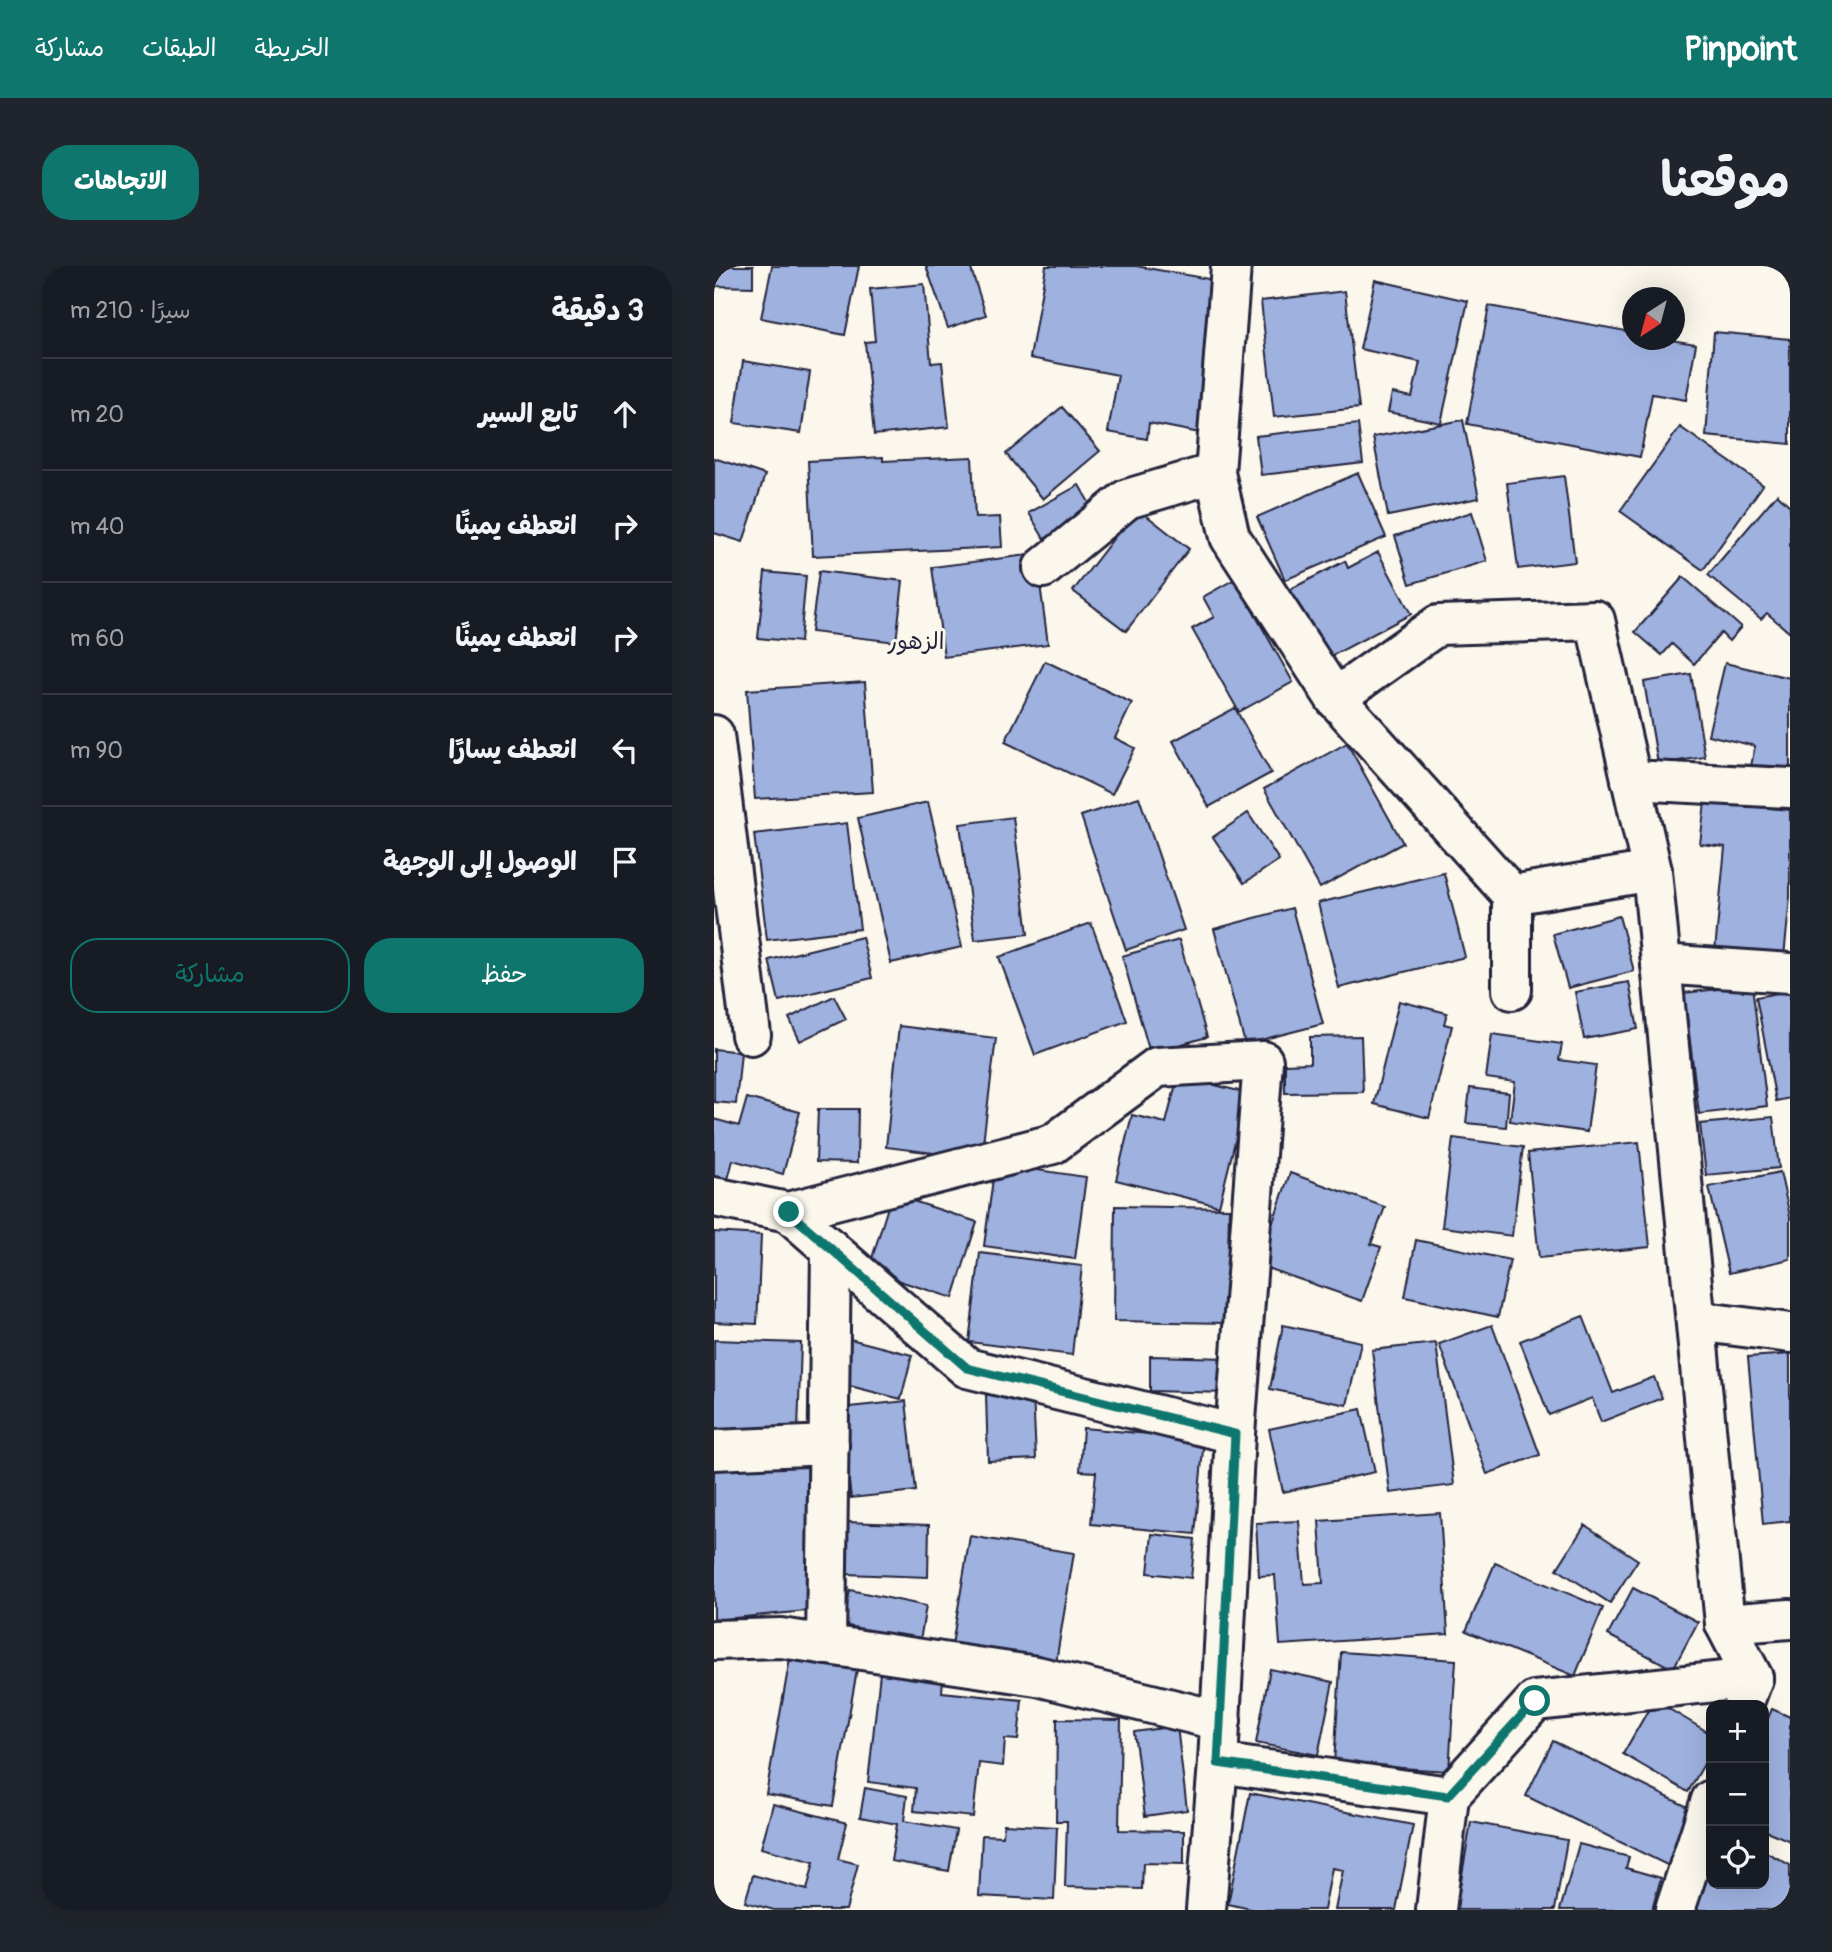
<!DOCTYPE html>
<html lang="ar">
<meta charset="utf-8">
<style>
:root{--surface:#171b24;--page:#20242c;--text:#f1f3f6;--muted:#9ea1a6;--line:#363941;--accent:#0f766e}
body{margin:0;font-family:Pangolin,"Playpen Sans Arabic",sans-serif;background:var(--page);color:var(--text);direction:rtl}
.controls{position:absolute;right:21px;bottom:21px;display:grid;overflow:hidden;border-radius:14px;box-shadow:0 7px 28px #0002}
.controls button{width:63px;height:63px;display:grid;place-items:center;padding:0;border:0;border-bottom:2px solid var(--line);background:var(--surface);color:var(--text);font:35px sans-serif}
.compass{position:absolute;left:908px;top:21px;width:63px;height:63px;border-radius:50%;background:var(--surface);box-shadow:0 7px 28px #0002;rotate:216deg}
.stop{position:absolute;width:21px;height:21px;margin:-16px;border:5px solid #0f766e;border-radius:50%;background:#fff}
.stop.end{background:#0f766e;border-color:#fff;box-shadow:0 2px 7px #0008}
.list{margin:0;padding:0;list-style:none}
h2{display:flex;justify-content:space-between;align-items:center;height:91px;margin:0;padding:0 28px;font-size:30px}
h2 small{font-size:23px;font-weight:400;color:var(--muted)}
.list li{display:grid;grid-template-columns:46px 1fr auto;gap:21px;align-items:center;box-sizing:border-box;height:112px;padding:0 28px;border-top:2px solid var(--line)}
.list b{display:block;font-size:26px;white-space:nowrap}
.list em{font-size:23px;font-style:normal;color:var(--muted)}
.actions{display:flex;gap:14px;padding:21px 28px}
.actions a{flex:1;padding:16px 0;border:2px solid var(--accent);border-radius:28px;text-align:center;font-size:24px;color:var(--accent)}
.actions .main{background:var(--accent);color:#fff}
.icon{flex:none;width:38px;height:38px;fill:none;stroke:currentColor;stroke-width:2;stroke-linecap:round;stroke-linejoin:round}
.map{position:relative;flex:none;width:1076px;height:1644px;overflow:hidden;direction:ltr;border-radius:28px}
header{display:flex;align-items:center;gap:42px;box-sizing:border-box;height:98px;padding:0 35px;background:var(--accent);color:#fff}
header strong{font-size:33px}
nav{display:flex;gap:38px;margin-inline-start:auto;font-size:24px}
.intro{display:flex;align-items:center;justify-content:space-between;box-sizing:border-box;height:168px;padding:0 42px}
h1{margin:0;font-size:49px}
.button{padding:18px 32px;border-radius:28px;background:var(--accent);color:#fff;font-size:24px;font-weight:700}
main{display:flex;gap:42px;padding:0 42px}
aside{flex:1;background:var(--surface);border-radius:28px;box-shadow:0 7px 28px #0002}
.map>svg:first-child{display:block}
</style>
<header>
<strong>Pinpoint</strong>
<nav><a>الخريطة</a><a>الطبقات</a><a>مشاركة</a></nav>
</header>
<div class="intro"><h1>موقعنا</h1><a class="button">الاتجاهات</a></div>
<main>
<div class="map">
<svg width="1076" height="1644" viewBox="0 0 1076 1644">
<rect width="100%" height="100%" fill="#fbf7ec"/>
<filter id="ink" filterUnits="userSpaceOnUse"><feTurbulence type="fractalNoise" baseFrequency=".0143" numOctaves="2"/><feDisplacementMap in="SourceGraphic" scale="14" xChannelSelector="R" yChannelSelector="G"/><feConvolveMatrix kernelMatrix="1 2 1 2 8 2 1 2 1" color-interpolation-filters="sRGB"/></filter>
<g filter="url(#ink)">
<!-- building -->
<g fill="#9eb1df" stroke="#22223b" stroke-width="2">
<path d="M 0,0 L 39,0 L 39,21 L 0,20 Z"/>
<path d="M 58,0 L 145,0 L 131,69 L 47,52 Z"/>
<path d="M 212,0 L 256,0 L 272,49 L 234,62 Z"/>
<path d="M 332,0 L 422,0 L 517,17 L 491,168 L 435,157 L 433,173 L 394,166 L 404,109 L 316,92 Z"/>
<path d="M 661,14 L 754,35 L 727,157 L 674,146 L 678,127 L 698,131 L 706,96 L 646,83 Z"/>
<path d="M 210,18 L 217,97 L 228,96 L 235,161 L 160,169 L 151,76 L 161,75 L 156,23 Z"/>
<path d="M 631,25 L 645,142 L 560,151 L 547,35 Z"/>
<path d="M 775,40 L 918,66 L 918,74 L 957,74 L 982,78 L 972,134 L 938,128 L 926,191 L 753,158 Z"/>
<path d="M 1000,66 L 1076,73 L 1076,178 L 992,170 Z"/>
<path d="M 29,95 L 96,106 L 87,167 L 20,157 Z"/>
<path d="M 348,141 L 386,185 L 329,233 L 292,188 Z"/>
<path d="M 749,154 L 765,232 L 674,250 L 659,171 Z"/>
<path d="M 644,158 L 649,197 L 547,209 L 542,170 Z"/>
<path d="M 966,161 L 1049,219 L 989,304 L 906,245 Z"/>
<path d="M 169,191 L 169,195 L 258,191 L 261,252 L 286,251 L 288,281 L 99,290 L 94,195 Z"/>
<path d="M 0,192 L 51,209 L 29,276 L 0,267 Z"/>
<path d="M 644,207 L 672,271 L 571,314 L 543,251 Z"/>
<path d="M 850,210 L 861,296 L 804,303 L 793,217 Z"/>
<path d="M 365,219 L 380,245 L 330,273 L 315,247 Z"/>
<path d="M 1063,228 L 1076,240 L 1076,367 L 1053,347 L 1047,353 L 994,309 Z"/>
<path d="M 423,242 L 475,283 L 412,365 L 359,325 Z"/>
<path d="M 758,246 L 773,295 L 696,318 L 681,270 Z"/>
<path d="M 664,286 L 697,348 L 612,393 L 575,324 L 631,295 L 634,302 Z"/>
<path d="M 322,288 L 334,378 L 230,391 L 218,301 Z"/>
<path d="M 105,305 L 189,315 L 182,376 L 97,366 Z"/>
<path d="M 51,306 L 92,310 L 86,376 L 44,372 Z"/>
<path d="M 969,311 L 1027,361 L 1015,375 L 1007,367 L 980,398 L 958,378 L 948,389 L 921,366 Z"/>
<path d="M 521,313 L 579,416 L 525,446 L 478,363 L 500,351 L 489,331 Z"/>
<path d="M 331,395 L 418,437 L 401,472 L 421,482 L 398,528 L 291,476 Z"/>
<path d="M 1011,397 L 1076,412 L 1076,509 L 1037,500 L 1041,480 L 994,469 Z"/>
<path d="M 977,408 L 991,491 L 944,498 L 930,416 Z"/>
<path d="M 151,416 L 159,526 L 41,533 L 33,424 Z"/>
<path d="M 521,442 L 557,507 L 495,541 L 459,475 Z"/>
<path d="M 633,477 L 689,577 L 606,622 L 550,523 Z"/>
<path d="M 425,531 L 470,664 L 412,684 L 367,550 Z"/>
<path d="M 214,536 L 248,681 L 177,697 L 144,552 Z"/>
<path d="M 991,536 L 1076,544 L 1076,631 L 1069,701 L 1000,695 L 1011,581 L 986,578 Z"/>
<path d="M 534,547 L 565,594 L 530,617 L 499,571 Z"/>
<path d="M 299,551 L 314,668 L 261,674 L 246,558 Z"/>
<path d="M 133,557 L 146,663 L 53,674 L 40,568 Z"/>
<path d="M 730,607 L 751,691 L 625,722 L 604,637 Z"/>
<path d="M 578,642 L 609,758 L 531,778 L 500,663 Z"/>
<path d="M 905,650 L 920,705 L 854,722 L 839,668 Z"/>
<path d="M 377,657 L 413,755 L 321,789 L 285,691 Z"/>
<path d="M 148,671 L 158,712 L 65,735 L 55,694 Z"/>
<path d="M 465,674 L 493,771 L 436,787 L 408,690 Z"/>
<path d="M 915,716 L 924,763 L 870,773 L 861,726 Z"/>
<path d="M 1038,719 L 1053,840 L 985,848 L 970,727 Z"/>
<path d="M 1076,725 L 1076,832 L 1062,835 L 1042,731 Z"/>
<path d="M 120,730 L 132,753 L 86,775 L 75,752 Z"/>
<path d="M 685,735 L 733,747 L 730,758 L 738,760 L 715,852 L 660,838 Z"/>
<path d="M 185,760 L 282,772 L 267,893 L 172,881 Z"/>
<path d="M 778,768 L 848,778 L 845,794 L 882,799 L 873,866 L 796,855 L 801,816 L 772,812 Z"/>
<path d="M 647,770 L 649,826 L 571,827 L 571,798 L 596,797 L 596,771 Z"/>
<path d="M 0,783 L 27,786 L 22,838 L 0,836 Z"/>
<path d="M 464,810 L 533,827 L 505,940 L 402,914 L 418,849 L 452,857 Z"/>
<path d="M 756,822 L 795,827 L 792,861 L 752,857 Z"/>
<path d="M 33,832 L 86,846 L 69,908 L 19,894 L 12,921 L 0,918 L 0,853 L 25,860 Z"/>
<path d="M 104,843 L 144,843 L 143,897 L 102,896 Z"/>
<path d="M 1059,851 L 1065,902 L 992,909 L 986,858 Z"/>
<path d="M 739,872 L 809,881 L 798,970 L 728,961 Z"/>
<path d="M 925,876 L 936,981 L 825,992 L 814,887 Z"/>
<path d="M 281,898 L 372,911 L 361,993 L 270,980 Z"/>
<path d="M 1066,906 L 1076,950 L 1076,993 L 1015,1007 L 995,921 Z"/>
<path d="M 576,907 L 671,941 L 657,978 L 667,981 L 648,1035 L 544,999 Z"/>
<path d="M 178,928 L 263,956 L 239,1032 L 154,1005 Z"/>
<path d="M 401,940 L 515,942 L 513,1057 L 400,1055 Z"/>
<path d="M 0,966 L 47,969 L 43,1058 L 0,1056 Z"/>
<path d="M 702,974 L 796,994 L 784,1051 L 691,1031 Z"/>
<path d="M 266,987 L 368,1000 L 358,1089 L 255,1076 Z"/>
<path d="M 869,1050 L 899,1127 L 940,1111 L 948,1132 L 887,1156 L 878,1132 L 835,1149 L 806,1075 Z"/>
<path d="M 569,1059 L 647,1076 L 633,1139 L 556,1123 Z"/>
<path d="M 778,1059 L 826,1189 L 773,1208 L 725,1078 Z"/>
<path d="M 136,1073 L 198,1089 L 187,1133 L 124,1117 Z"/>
<path d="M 0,1074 L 87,1077 L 84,1165 L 26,1163 L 26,1173 L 0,1172 Z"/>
<path d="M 722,1077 L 740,1219 L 676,1227 L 658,1084 Z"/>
<path d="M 1076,1088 L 1076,1255 L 1049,1258 L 1034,1091 Z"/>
<path d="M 436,1090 L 515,1092 L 514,1127 L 436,1125 Z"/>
<path d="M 319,1127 L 322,1193 L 274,1195 L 272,1129 Z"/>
<path d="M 192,1135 L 202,1225 L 137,1232 L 126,1142 Z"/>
<path d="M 647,1143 L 661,1206 L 569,1226 L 555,1163 Z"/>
<path d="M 369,1162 L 490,1173 L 481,1268 L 377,1258 L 382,1206 L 366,1205 Z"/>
<path d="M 93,1194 L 103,1344 L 0,1354 L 0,1202 Z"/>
<path d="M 726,1247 L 734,1368 L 566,1379 L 561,1309 L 545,1310 L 542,1257 L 585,1255 L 590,1318 L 609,1317 L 605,1255 Z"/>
<path d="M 132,1256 L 215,1259 L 214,1311 L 131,1308 Z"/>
<path d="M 871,1259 L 924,1294 L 896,1337 L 843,1303 Z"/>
<path d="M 438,1268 L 481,1273 L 477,1312 L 434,1307 Z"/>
<path d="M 256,1270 L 360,1287 L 342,1396 L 238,1379 Z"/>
<path d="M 781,1297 L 889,1342 L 861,1410 L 752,1365 Z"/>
<path d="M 919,1322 L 984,1356 L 959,1403 L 894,1369 Z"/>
<path d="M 136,1324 L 212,1340 L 206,1375 L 129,1359 Z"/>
<path d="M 627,1386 L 742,1394 L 735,1505 L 620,1498 Z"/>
<path d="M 76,1392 L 143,1404 L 119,1540 L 52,1528 Z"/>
<path d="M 556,1403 L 619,1416 L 604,1489 L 542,1477 Z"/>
<path d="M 166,1407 L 229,1413 L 228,1426 L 308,1434 L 304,1474 L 291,1473 L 289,1500 L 265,1497 L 259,1551 L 200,1545 L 202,1522 L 154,1516 Z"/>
<path d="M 940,1434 L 997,1468 L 997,1486 L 974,1526 L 909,1488 Z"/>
<path d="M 1058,1443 L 1076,1451 L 1076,1575 L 1050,1564 L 1050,1461 Z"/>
<path d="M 343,1453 L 407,1454 L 405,1564 L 470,1565 L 470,1598 L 429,1597 L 428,1623 L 351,1621 L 353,1555 L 342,1555 Z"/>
<path d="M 463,1460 L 473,1544 L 431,1550 L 420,1466 Z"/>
<path d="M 839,1475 L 982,1545 L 955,1600 L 812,1530 Z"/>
<path d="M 151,1522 L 193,1530 L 190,1555 L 242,1564 L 235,1605 L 177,1595 L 183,1558 L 146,1551 Z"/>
<path d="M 536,1527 L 699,1559 L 682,1644 L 621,1644 L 629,1604 L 618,1602 L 610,1644 L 541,1644 L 514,1638 Z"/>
<path d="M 59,1538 L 133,1557 L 124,1593 L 144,1598 L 132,1644 L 60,1644 L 31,1636 L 39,1609 L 93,1624 L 100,1596 L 47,1582 Z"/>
<path d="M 757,1556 L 853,1574 L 841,1644 L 742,1644 Z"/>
<path d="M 290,1558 L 343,1561 L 340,1634 L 265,1630 L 268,1569 L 289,1570 Z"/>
<path d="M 865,1578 L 915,1591 L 912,1602 L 947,1612 L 938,1644 L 846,1644 Z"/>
<path d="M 1050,1585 L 1076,1599 L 1076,1644 L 971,1644 L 997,1592 L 997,1618 L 1050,1618 Z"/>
</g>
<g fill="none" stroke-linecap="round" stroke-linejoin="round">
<defs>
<g id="minor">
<path d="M 517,0 L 501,207 L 516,271 L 621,432 L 798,629 L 798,724"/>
<path d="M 329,302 L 413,233 L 501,207"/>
<path d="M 621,432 L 724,359 L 881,354 L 938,605 L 1011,1358 L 1039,1412 L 1029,1439"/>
<path d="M 0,469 L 37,769"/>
<path d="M 917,514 L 1076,522"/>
<path d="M 798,629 L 938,605"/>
<path d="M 947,698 L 1076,707"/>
<path d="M 0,931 L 74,946 L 339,878 L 443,801 L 549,795 L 521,1168 L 504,1497 L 492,1644"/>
<path d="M 74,946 L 253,1102 L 521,1168"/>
<path d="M 982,1055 L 1076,1067"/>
<path d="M 0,1184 L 115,1179"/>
<path d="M 1011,1358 L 1076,1353"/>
<path d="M 0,1374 L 67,1372 L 323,1410 L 507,1455"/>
<path d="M 112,1379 L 117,983"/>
<path d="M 504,1497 L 735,1530"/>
<path d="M 722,1644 L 735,1530 L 821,1435 L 1039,1412"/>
<path d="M 961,1644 L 997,1534"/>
</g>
</defs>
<!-- minor casing -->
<use href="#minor" stroke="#22223b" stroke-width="44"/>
<!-- minor -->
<use href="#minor" stroke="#fbf7ec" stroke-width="38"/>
</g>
</g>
<g fill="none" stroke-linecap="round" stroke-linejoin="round" filter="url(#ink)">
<!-- route -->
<path stroke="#0f766e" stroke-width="9" d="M 75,946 L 253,1102 L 521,1168 L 504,1497 L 734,1530 L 821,1435"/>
</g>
<g text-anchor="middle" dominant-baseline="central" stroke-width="6" stroke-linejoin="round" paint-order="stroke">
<!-- neighbourhood labels -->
<g font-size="23" fill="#22223b" stroke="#fbf7ec">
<text x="202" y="375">الزهور</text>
</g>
</g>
</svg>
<div class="controls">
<button>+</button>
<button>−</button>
<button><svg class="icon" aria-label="locate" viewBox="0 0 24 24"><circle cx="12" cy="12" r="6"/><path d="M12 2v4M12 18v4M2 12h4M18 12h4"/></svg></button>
</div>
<svg class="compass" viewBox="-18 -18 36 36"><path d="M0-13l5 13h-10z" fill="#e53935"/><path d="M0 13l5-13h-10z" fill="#9ea1a6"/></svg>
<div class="stop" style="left:821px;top:1435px"></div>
<div class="stop end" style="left:75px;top:946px"></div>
</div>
<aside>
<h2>3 دقيقة<small>سيرًا · 210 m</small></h2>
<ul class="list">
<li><svg class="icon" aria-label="ahead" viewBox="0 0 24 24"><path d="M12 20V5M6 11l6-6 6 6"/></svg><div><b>تابع السير</b></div><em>20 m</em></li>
<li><svg class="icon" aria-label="right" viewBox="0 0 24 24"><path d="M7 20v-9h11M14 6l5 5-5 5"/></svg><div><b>انعطف يمينًا</b></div><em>40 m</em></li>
<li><svg class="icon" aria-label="right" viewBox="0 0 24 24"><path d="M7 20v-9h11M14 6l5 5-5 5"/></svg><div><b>انعطف يمينًا</b></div><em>60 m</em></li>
<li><svg class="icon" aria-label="left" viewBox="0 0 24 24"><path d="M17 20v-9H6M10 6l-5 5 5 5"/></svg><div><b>انعطف يسارًا</b></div><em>90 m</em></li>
<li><svg class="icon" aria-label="arrive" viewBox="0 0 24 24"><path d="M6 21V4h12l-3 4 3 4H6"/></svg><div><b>الوصول إلى الوجهة</b></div></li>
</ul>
<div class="actions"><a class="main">حفظ</a><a>مشاركة</a></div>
</aside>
</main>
